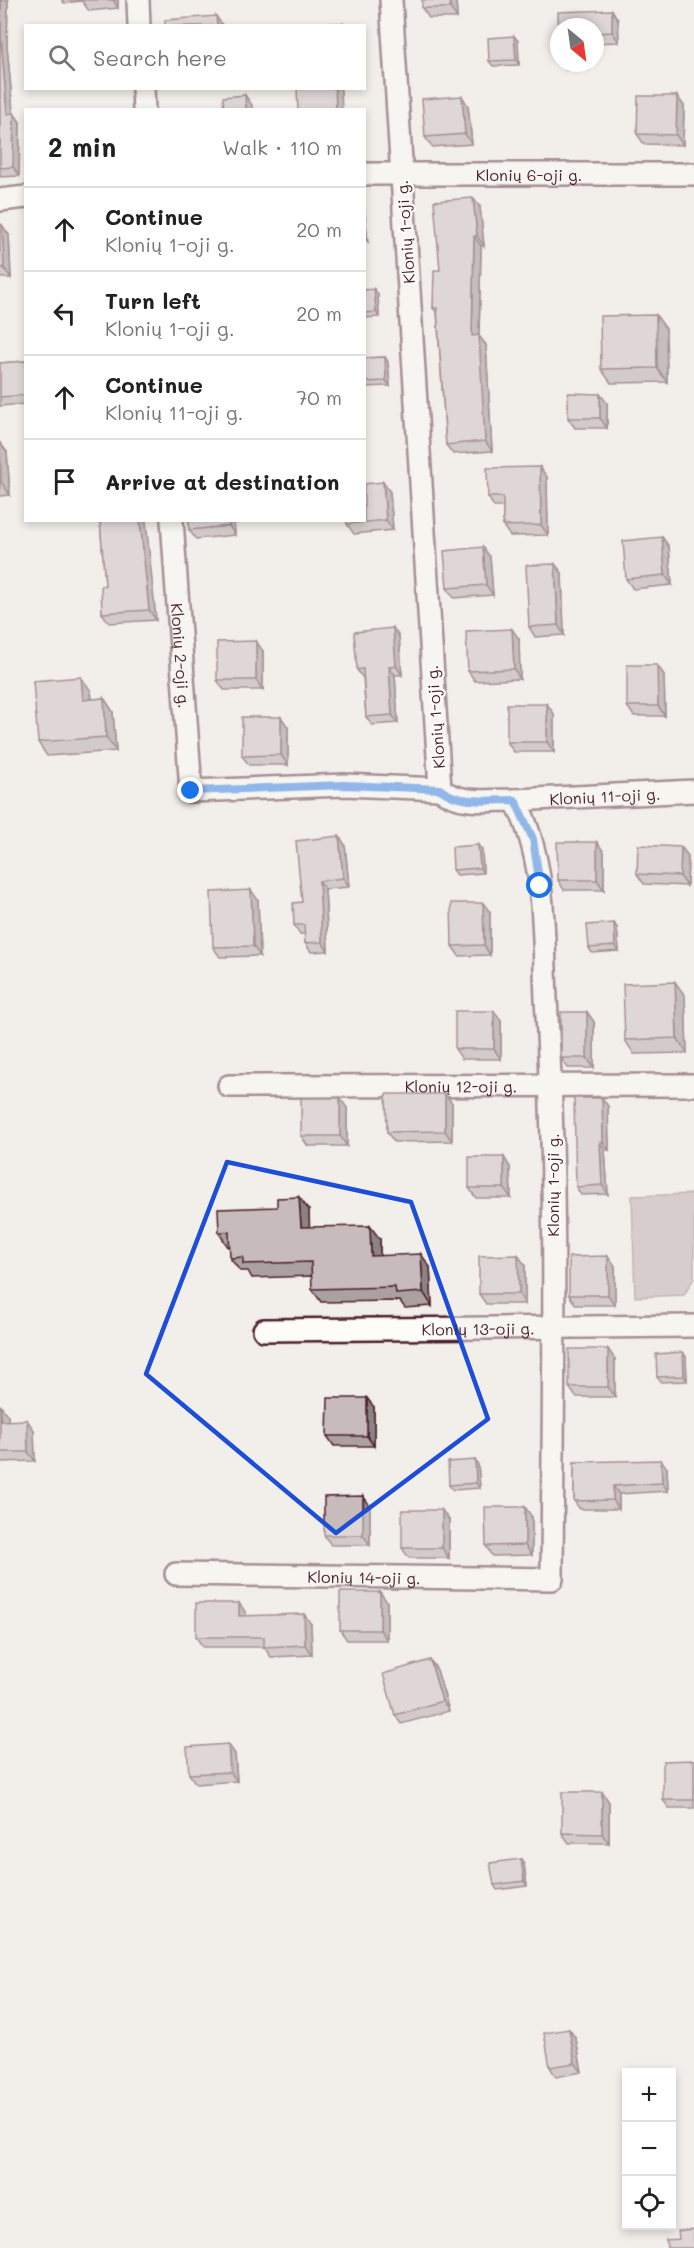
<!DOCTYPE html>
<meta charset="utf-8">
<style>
:root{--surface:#fff;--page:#f6f6f6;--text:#202124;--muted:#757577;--line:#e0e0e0}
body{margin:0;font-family:Mali,sans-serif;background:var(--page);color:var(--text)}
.controls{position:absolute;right:18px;bottom:18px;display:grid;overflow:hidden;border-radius:0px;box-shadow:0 3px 9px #0003}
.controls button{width:54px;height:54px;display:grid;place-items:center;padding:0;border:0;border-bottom:2px solid var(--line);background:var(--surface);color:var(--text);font:30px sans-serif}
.compass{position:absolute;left:550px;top:18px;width:54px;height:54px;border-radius:50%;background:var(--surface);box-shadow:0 3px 9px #0003;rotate:151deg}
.stop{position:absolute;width:18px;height:18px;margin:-14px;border:4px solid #1a73e8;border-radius:50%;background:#fff}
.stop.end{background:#1a73e8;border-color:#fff;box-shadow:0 2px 6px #0008}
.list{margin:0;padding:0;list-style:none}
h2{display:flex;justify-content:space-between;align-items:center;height:78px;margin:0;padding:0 24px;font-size:26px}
h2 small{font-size:20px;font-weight:400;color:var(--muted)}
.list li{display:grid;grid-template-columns:39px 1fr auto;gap:18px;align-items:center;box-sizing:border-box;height:84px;padding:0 24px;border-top:2px solid var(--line)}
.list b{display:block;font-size:22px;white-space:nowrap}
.list p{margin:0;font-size:20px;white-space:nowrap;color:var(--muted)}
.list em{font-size:20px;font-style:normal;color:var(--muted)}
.icon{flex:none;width:33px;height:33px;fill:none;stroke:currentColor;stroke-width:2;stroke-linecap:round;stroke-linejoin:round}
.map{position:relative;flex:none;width:694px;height:2248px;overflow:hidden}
.search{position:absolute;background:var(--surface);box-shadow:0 3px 9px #0003;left:24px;top:24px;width:342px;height:66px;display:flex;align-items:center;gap:15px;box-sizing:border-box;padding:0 21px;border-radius:0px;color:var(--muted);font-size:22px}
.panel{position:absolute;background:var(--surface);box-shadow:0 3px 9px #0003;left:24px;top:108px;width:342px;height:414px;border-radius:0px}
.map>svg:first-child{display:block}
</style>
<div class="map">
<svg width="694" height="2248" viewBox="0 0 694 2248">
<rect width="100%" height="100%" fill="#f2efeb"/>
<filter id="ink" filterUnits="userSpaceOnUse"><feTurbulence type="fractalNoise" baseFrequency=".0167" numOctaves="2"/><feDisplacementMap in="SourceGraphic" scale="12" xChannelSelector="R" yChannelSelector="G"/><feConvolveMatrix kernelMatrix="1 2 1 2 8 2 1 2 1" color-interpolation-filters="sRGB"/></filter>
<g filter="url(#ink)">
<!-- water -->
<path fill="#b7a5a6" stroke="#8b6f75" stroke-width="1.5" d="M 694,1194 L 694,1278 L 684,1295 L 635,1297 L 632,1196 Z"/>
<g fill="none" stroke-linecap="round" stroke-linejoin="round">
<defs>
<g id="minor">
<path d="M 138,0 L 139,26"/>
<path d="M 143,88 L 144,110"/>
<path id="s1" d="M 364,174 L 694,174"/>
<path d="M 0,200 L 26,197"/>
<path id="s2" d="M 172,520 L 191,791 L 344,785 L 440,789"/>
<path id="s3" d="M 515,800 L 694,791"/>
<path id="s4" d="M 229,1086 L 694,1085"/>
<path id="s5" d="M 264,1330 L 694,1326"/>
<path id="s6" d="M 176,1574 L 552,1579 C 553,1386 558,1192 546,999 C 543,932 547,860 515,800 C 490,800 460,805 440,789 L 391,0"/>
</g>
</defs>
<!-- minor casing -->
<use href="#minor" stroke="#4a1f2b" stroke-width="26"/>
<!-- minor -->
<use href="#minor" stroke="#fdfcf7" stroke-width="21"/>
</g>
<!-- wall -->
<g fill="#aca1a1" stroke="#4a1f2b" stroke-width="1.5">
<path d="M 0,0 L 8,0 L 7,46 L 13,113 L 20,122 L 19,176 L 0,177 Z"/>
<path d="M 62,0 L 118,0 L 118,8 L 89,11 L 82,1 L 64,3 Z"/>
<path d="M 456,0 L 457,18 L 429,18 L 422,8 Z"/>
<path d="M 612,10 L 618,20 L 619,42 L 595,43 L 595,27 Z"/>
<path d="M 514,36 L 518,41 L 519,65 L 493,66 L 489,61 Z"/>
<path d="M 562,63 L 588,63 L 588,69 L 566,70 Z"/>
<path d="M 677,96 L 684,106 L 683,145 L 644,144 L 637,134 Z"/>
<path d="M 468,106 L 472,144 L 432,147 L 425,137 Z"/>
<path d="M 480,207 L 484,246 L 481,246 L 479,336 L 486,345 L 492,451 L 453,454 L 446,445 L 437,313 L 433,308 L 440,270 Z"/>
<path d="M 0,225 L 2,225 L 9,235 L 11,278 L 0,278 Z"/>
<path d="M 364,290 L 378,294 L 379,317 L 364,318 Z"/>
<path d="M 666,329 L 667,382 L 611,383 L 601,369 Z"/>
<path d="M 385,357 L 388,362 L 390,386 L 364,387 L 364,358 Z"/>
<path d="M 26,361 L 26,404 L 0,406 L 0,363 Z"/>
<path d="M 607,403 L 607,428 L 575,428 L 568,418 Z"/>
<path d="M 0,443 L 7,452 L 10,495 L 0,496 Z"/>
<path d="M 547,477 L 548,535 L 510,536 L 503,526 L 503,507 L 494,507 L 488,497 Z"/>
<path d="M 390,492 L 393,530 L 354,534 L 347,524 Z"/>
<path d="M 100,520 L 145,520 L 156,620 L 109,623 L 102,613 L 105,585 Z"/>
<path d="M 189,520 L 234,520 L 235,535 L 196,539 L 189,530 Z"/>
<path d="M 662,537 L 669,547 L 672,585 L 633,589 L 626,579 Z"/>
<path d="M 490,557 L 493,595 L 454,598 L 447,588 Z"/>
<path d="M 555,564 L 562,573 L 564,635 L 535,637 L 529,627 Z"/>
<path d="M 393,628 L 399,636 L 402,675 L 395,675 L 398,723 L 372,725 L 366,717 L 363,678 L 357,670 Z"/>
<path d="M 519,639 L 520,679 L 475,681 L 468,671 Z"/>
<path d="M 263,651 L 263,690 L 224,690 L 217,680 Z"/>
<path d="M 657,665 L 664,675 L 665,716 L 634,716 L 627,706 Z"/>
<path d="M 91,691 L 92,699 L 104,698 L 113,712 L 116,751 L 47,756 L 38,742 Z"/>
<path d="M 554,714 L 554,752 L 514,752 L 507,742 Z"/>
<path d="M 288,727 L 288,765 L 249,765 L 242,756 Z"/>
<path d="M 339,836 L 345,845 L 349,887 L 325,889 L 328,951 L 311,952 L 305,943 L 305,934 L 300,934 L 294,925 L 302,902 Z"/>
<path d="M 681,847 L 688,856 L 687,886 L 644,884 L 637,874 Z"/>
<path d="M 482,850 L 483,873 L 457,875 L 453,870 Z"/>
<path d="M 604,852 L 604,890 L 564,890 L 558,880 Z"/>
<path d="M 258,900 L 260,956 L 220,957 L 213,947 Z"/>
<path d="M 490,912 L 490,955 L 459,956 L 452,946 Z"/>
<path d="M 614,923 L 617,928 L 619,951 L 592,953 L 589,948 Z"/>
<path d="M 675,982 L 685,996 L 687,1053 L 634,1054 L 625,1040 Z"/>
<path d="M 587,1012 L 594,1022 L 594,1068 L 568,1068 L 561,1058 Z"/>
<path d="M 501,1021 L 501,1059 L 462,1059 L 455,1049 Z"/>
<path d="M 452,1103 L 452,1141 L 394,1142 L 387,1132 Z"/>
<path d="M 608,1106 L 609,1150 L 605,1150 L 608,1194 L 581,1195 L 576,1187 Z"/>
<path d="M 347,1108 L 347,1146 L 308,1146 L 301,1136 Z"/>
<path d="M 510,1167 L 511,1198 L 476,1198 L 469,1188 Z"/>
<path d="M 309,1210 L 309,1227 L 380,1239 L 380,1256 L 430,1267 L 432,1306 L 405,1308 L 400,1301 L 321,1302 L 312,1289 L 312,1276 L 252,1278 L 248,1271 L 240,1271 L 230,1258 L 230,1246 L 228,1247 L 219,1233 Z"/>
<path d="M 608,1256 L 615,1266 L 615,1305 L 576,1305 L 569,1295 Z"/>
<path d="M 525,1265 L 525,1304 L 486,1304 L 479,1294 Z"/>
<path d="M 683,1352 L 686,1357 L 687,1381 L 661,1382 L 657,1377 Z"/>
<path d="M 615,1359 L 615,1397 L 576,1397 L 569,1387 Z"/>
<path d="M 0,1406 L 8,1416 L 8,1421 L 34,1430 L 35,1461 L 0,1462 Z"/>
<path d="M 374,1407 L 374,1446 L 334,1446 L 327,1436 Z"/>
<path d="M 475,1460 L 478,1465 L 480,1488 L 453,1490 L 449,1485 Z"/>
<path d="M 574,1462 L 667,1468 L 668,1491 L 619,1494 L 619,1509 L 580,1509 L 574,1501 Z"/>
<path d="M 363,1496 L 370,1506 L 370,1545 L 331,1545 L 324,1535 Z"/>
<path d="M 532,1517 L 532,1555 L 492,1556 L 486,1546 Z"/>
<path d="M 449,1520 L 449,1558 L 409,1558 L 402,1548 Z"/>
<path d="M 387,1602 L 387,1640 L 347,1640 L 340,1630 Z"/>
<path d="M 246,1613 L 246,1616 L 311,1624 L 312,1655 L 271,1657 L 264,1647 L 203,1647 L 196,1637 Z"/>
<path d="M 430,1660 L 437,1670 L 449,1711 L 401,1724 L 395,1715 Z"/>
<path d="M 228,1744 L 235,1754 L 237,1781 L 196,1784 L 189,1774 Z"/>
<path d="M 694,1760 L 694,1808 L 669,1808 L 663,1800 Z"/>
<path d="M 602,1792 L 609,1802 L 609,1843 L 569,1843 L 562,1833 Z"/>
<path d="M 521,1859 L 524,1864 L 527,1886 L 497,1890 L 494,1885 Z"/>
<path d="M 569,2029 L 576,2039 L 582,2072 L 556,2077 L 550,2067 Z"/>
</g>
<!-- shaded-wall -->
<g fill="#8c8383" stroke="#4a1f2b" stroke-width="1.5">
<path d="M 1,0 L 8,0 L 7,46 L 14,122 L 7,114 L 1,37 Z"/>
<path d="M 113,0 L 118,0 L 118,8 Z"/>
<path d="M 450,0 L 456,0 L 457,18 L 450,8 Z"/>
<path d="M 612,10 L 618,20 L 619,42 L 612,32 Z"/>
<path d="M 216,16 L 223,26 L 217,26 Z"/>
<path d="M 514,36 L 518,41 L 519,65 L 516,60 Z"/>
<path d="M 584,63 L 588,63 L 588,69 Z"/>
<path d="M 335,88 L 340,88 L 341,90 L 342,110 L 336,110 Z"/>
<path d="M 245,95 L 252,105 L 252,110 L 246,110 Z"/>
<path d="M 462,96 L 468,106 L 472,144 L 465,134 Z"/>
<path d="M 677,96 L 684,106 L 683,145 L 676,135 Z"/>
<path d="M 14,113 L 20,122 L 19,176 L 13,167 Z"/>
<path d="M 473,198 L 480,207 L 484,246 L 477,236 Z"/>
<path d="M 364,204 L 368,242 L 364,238 Z"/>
<path d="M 2,225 L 9,235 L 11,278 L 4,268 Z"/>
<path d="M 474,236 L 481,246 L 479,336 L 486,345 L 492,451 L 485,441 L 472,336 Z"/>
<path d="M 374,289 L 378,294 L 379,317 L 376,312 Z"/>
<path d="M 656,315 L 666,329 L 667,382 L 657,368 Z"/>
<path d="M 385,357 L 388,362 L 390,386 L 386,381 Z"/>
<path d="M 600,394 L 607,403 L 607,428 L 600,418 Z"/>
<path d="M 0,443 L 7,452 L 10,495 L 1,482 Z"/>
<path d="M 540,467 L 547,477 L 548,535 L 541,525 Z"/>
<path d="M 383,482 L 390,492 L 393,530 L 386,520 Z"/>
<path d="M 140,520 L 146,521 L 156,620 L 149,610 Z"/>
<path d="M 228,520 L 234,520 L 235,535 L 229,526 Z"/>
<path d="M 662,537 L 669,547 L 672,585 L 665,575 Z"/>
<path d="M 483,547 L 490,557 L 493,595 L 486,585 Z"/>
<path d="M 555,564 L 562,573 L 564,635 L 558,625 Z"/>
<path d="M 393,628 L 399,636 L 402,675 L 396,666 Z"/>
<path d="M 512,629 L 519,639 L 520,679 L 514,669 Z"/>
<path d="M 256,641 L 263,651 L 263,690 L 256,680 Z"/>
<path d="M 657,665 L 664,675 L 665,716 L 658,706 Z"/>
<path d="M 389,667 L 395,675 L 398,723 L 392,715 Z"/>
<path d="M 81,677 L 91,691 L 93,714 L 83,700 Z"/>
<path d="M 104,698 L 113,712 L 116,751 L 106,737 Z"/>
<path d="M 547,704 L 554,714 L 554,752 L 547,742 Z"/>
<path d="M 281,717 L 288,727 L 288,765 L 281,755 Z"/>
<path d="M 339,836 L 345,845 L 349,887 L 343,878 Z"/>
<path d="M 597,842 L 604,852 L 604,890 L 597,880 Z"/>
<path d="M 478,845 L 482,850 L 483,873 L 480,868 Z"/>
<path d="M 681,847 L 688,856 L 687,886 L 680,876 Z"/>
<path d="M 319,881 L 325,889 L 328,951 L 322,942 Z"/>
<path d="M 251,890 L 258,900 L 260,956 L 253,946 Z"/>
<path d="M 483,903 L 490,912 L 490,955 L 484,945 Z"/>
<path d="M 614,923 L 617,928 L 619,951 L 615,946 Z"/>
<path d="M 675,982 L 685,996 L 687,1053 L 677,1038 Z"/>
<path d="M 494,1011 L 501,1021 L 501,1059 L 494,1049 Z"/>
<path d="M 587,1012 L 594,1022 L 594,1068 L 587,1058 Z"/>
<path d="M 445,1094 L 452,1103 L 452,1141 L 445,1131 Z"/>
<path d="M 340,1098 L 347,1108 L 347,1146 L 340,1136 Z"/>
<path d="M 602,1098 L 608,1106 L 609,1150 L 603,1142 Z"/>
<path d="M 600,1142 L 605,1150 L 608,1194 L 602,1185 Z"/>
<path d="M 504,1157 L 510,1167 L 511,1198 L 504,1188 Z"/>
<path d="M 299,1197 L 309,1210 L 310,1241 L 301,1227 Z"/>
<path d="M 370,1226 L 380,1239 L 380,1270 L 371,1256 Z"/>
<path d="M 421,1254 L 430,1267 L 432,1306 L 423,1292 Z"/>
<path d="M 518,1255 L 525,1265 L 525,1304 L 519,1294 Z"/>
<path d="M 608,1256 L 615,1266 L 615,1305 L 608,1295 Z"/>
<path d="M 608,1349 L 615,1359 L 615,1397 L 608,1387 Z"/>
<path d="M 683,1352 L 686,1357 L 687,1381 L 684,1376 Z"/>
<path d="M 367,1398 L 374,1407 L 374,1446 L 367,1436 Z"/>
<path d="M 1,1406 L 8,1416 L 8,1431 L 1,1421 Z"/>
<path d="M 27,1420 L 34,1430 L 35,1461 L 28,1452 Z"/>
<path d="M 475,1460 L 478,1465 L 480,1488 L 476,1483 Z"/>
<path d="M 661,1460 L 667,1468 L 668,1491 L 662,1483 Z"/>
<path d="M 613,1486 L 619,1494 L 619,1509 L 613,1500 Z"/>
<path d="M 363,1496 L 370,1506 L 370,1545 L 363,1535 Z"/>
<path d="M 525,1507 L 532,1517 L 532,1555 L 525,1545 Z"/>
<path d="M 442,1510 L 449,1520 L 449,1558 L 442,1548 Z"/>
<path d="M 380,1592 L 387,1602 L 387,1640 L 380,1630 Z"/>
<path d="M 239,1603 L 246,1613 L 246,1626 L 239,1616 Z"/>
<path d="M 304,1614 L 311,1624 L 312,1655 L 305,1645 Z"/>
<path d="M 430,1660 L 437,1670 L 449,1711 L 442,1701 Z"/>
<path d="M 228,1744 L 235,1754 L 237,1781 L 230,1772 Z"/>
<path d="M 602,1792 L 609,1802 L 609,1843 L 602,1834 Z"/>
<path d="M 521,1859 L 524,1864 L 527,1886 L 524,1881 Z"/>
<path d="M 569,2029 L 576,2039 L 582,2072 L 575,2063 Z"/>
</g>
<!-- building -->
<g fill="#c8bbbb" stroke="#4a1f2b" stroke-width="1.5">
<path d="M 0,0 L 1,0 L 1,37 L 7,114 L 14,113 L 13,167 L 0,168 Z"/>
<rect x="422" y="0" width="28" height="8"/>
<path d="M 612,10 L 612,32 L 595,33 L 595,27 L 559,27 L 559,45 L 558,12 Z"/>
<path d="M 216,16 L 217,26 L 165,26 L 165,20 Z"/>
<path d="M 343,23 L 343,26 L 317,26 L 316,24 Z"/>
<path d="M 514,36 L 516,60 L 489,61 L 488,38 Z"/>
<path d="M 297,88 L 335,88 L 336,110 L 298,110 Z"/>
<path d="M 245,95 L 246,110 L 224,110 L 223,97 Z"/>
<path d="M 462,96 L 465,134 L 425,137 L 422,99 Z"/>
<path d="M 638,96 L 677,96 L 676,135 L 637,134 Z"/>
<path d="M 473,198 L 477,236 L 474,236 L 472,336 L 479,335 L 485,441 L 446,445 L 437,308 L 433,308 L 434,270 L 440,270 L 434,201 Z"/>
<path d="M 0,225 L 2,225 L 4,268 L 0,268 Z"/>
<path d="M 374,289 L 376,312 L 364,313 L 364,290 Z"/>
<path d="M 656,315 L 657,368 L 601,369 L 600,316 Z"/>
<path d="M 385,357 L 386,381 L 364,382 L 364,358 Z"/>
<path d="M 26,361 L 26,383 L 25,383 L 26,395 L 0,397 L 0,363 Z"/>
<path d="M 568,393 L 600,394 L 600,418 L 568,418 Z"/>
<path d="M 540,467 L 541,525 L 503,526 L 503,497 L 488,497 L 487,468 Z"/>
<path d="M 383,482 L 386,520 L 347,524 L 347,520 L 364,520 L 364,484 Z"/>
<path d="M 100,520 L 140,520 L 149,610 L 102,613 L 101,586 L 105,585 Z"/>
<path d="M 189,520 L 228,520 L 229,526 L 189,530 Z"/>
<path d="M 662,537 L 665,575 L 626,579 L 623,541 Z"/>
<path d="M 483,547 L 486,585 L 447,588 L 444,551 Z"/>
<path d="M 555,564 L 558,625 L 529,627 L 526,565 Z"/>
<path d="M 393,628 L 396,666 L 389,667 L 392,715 L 366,717 L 363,669 L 357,670 L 354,632 Z"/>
<path d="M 512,629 L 514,669 L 468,671 L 466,631 Z"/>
<path d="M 256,641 L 256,680 L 217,680 L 217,642 Z"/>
<path d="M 627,665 L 657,665 L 658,706 L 627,706 Z"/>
<path d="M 81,677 L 83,700 L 104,698 L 106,737 L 38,742 L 33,681 Z"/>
<rect x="507" y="704" width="40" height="38"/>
<path d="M 242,717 L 281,717 L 281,755 L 242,756 Z"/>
<path d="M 339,836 L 343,878 L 319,881 L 322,942 L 305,943 L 304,925 L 294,925 L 293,903 L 302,902 L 296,841 Z"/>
<path d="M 557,842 L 597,842 L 597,880 L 558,880 Z"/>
<path d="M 478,845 L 480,868 L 453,870 L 452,847 Z"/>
<path d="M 638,845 L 681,847 L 680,876 L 637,874 Z"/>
<path d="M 251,890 L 253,946 L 213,947 L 211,892 Z"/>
<path d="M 451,903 L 483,903 L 484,945 L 452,946 Z"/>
<path d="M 614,923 L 615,946 L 589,948 L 587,925 Z"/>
<path d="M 675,982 L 677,1038 L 625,1040 L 623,984 Z"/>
<rect x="455" y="1011" width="39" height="38"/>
<rect x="561" y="1012" width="26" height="46"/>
<path d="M 386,1094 L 445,1094 L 445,1131 L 387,1132 Z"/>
<rect x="301" y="1098" width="39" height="38"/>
<path d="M 574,1098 L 602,1098 L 603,1142 L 600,1142 L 602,1185 L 576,1187 Z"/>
<rect x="469" y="1157" width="35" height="31"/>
<path d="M 299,1197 L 301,1227 L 370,1226 L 371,1256 L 421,1254 L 423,1292 L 396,1294 L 395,1287 L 312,1289 L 311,1262 L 243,1264 L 243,1257 L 230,1258 L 229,1232 L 219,1233 L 218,1209 L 277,1207 L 277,1198 Z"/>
<path d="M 518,1255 L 519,1294 L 479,1294 L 479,1256 Z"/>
<path d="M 608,1256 L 608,1295 L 569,1295 L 569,1257 Z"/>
<rect x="569" y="1349" width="39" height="38"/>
<path d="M 683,1352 L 684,1376 L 657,1377 L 656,1354 Z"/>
<path d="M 328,1398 L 367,1398 L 367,1436 L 327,1436 Z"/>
<path d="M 0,1406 L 1,1421 L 27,1420 L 28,1452 L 0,1452 Z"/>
<path d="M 475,1460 L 476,1483 L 449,1485 L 448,1462 Z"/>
<path d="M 661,1460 L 662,1483 L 613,1486 L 613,1500 L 574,1501 L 574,1462 Z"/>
<path d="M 363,1496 L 363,1535 L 324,1535 L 324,1497 Z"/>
<path d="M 485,1507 L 525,1507 L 525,1545 L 486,1546 Z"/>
<rect x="402" y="1510" width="40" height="38"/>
<rect x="340" y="1592" width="40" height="38"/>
<path d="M 196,1603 L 239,1603 L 239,1616 L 304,1614 L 305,1645 L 264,1647 L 264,1637 L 196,1637 Z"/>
<path d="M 430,1660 L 442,1701 L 395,1715 L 383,1674 Z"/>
<path d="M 228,1744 L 230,1772 L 189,1774 L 187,1747 Z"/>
<path d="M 694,1760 L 694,1800 L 663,1800 L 663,1761 Z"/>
<path d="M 562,1792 L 602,1792 L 602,1834 L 562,1833 Z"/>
<path d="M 521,1859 L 524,1881 L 494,1885 L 490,1863 Z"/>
<path d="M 569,2029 L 575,2063 L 550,2067 L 544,2033 Z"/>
<path d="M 694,2229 L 694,2248 L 667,2248 L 666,2240 L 679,2239 L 678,2231 Z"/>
</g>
</g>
<g fill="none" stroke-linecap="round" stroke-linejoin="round" filter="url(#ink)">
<!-- route -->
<path stroke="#1a73e8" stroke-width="8" d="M 191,791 L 344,785 L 440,789 C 460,805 490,800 515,800 L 533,839 L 540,886"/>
</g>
<!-- marked area -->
<path d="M0 0H694V2248H0ZM 227,1162 L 411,1202 L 488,1419 L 336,1533 L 146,1374 Z" fill="#f2efeb" fill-opacity=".55" fill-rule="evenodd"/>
<path fill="none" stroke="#1d4ed8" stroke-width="4.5" stroke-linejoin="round" d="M 227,1162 L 411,1202 L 488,1419 L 336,1533 L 146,1374 Z"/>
<g text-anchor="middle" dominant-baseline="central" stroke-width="4.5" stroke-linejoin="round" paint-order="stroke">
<!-- street labels -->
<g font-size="16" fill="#4a1f2b" stroke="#fdfcf7">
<text stroke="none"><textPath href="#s1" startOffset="165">Klonių 6-oji g.</textPath></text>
<text transform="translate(405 232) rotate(-94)">Klonių 1-oji g.</text>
<text stroke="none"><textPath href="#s2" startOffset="136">Klonių 2-oji g.</textPath></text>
<text transform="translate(435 717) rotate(-94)">Klonių 1-oji g.</text>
<text stroke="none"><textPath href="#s3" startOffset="90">Klonių 11-oji g.</textPath></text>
<text stroke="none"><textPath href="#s4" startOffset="232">Klonių 12-oji g.</textPath></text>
<text transform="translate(552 1185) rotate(-90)">Klonių 1-oji g.</text>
<text stroke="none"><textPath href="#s5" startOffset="214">Klonių 13-oji g.</textPath></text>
<text stroke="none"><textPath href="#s6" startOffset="188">Klonių 14-oji g.</textPath></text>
</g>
</g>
</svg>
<div class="controls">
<button>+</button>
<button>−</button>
<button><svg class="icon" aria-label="locate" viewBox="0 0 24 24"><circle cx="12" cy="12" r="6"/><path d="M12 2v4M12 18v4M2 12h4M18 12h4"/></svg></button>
</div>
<svg class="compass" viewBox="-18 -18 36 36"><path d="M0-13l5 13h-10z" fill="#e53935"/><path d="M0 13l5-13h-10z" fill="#757577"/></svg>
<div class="stop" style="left:540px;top:886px"></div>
<div class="stop end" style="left:191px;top:791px"></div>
<div class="search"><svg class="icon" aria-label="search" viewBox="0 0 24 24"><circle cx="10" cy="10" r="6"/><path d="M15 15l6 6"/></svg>Search here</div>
<section class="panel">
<h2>2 min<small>Walk · 110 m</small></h2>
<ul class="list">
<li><svg class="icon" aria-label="ahead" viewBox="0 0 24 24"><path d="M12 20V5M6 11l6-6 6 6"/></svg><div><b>Continue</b><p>Klonių 1-oji g.</p></div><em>20 m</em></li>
<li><svg class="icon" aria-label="left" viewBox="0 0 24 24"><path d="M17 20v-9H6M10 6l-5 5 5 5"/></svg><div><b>Turn left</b><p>Klonių 1-oji g.</p></div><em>20 m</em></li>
<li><svg class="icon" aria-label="ahead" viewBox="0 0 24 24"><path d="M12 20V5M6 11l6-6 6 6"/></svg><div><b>Continue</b><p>Klonių 11-oji g.</p></div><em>70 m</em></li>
<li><svg class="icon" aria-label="arrive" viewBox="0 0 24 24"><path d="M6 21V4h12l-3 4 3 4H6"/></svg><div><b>Arrive at destination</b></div></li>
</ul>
</section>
</div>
